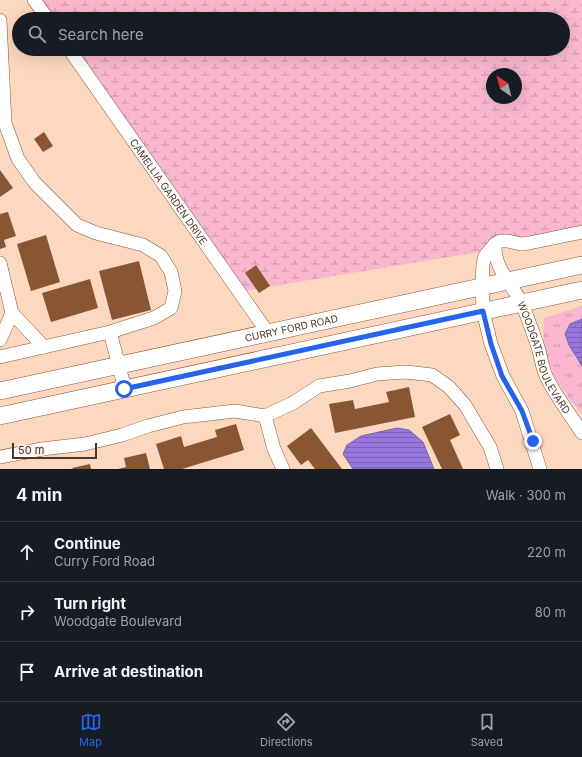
<!DOCTYPE html>
<meta charset="utf-8">
<style>
:root{--surface:#171b24;--page:#242831;--text:#f1f3f6;--muted:#9ea1a6;--line:#363941;--accent:#2563eb}
body{margin:0;font-family:Inter,sans-serif;background:var(--page);color:var(--text)}
.compass{position:absolute;left:486px;top:68px;width:36px;height:36px;border-radius:50%;background:var(--surface);box-shadow:0 4px 16px #0002;rotate:325deg}
.scale{position:absolute;left:12px;bottom:10px;width:85px;box-sizing:border-box;padding-left:4px;border:2px solid #4d3525;border-top:0;font-size:11px;line-height:14px;white-space:nowrap;color:#4d3525;-webkit-text-stroke:3px #f7ebe3;paint-order:stroke}
.stop{position:absolute;width:12px;height:12px;margin:-9px;border:3px solid #2563eb;border-radius:50%;background:#fff}
.stop.end{background:#2563eb;border-color:#fff;box-shadow:0 1px 4px #0008}
.list{margin:0;padding:0;list-style:none}
h2{display:flex;justify-content:space-between;align-items:center;height:52px;margin:0;padding:0 16px;font-size:17px}
h2 small{font-size:13px;font-weight:400;color:var(--muted)}
.list li{display:grid;grid-template-columns:26px 1fr auto;gap:12px;align-items:center;box-sizing:border-box;height:60px;padding:0 16px;border-top:1px solid var(--line)}
.list b{display:block;font-size:15px;white-space:nowrap}
.list p{margin:0;font-size:13px;white-space:nowrap;color:var(--muted)}
.list em{font-size:13px;font-style:normal;color:var(--muted)}
.icon{flex:none;width:22px;height:22px;fill:none;stroke:currentColor;stroke-width:2;stroke-linecap:round;stroke-linejoin:round}
.map{position:relative;flex:none;width:582px;height:469px;overflow:hidden}
.search{position:absolute;background:var(--surface);box-shadow:0 4px 16px #0002;left:12px;right:12px;top:12px;height:44px;display:flex;align-items:center;gap:10px;box-sizing:border-box;padding:0 14px;border-radius:22px;color:var(--muted);font-size:15px}
.sheet{height:232px;background:var(--surface)}
nav{display:flex;justify-content:space-around;align-items:center;box-sizing:border-box;height:56px;border-top:1px solid var(--line);background:var(--surface);font-size:11px;color:var(--muted)}
nav a{display:grid;justify-items:center;gap:2px}
nav .on{color:var(--accent)}
.map>svg:first-child{display:block}
</style>
<div class="map">
<svg width="582" height="469" viewBox="0 0 582 469">
<defs>
<pattern id="grass-tufts" width="24" height="20" patternUnits="userSpaceOnUse"><rect width="24" height="20" fill="#f9b8d0"/><path d="M3 7l-1-3M5 7V3M7 7l1-3M15 17l-1-3M17 17v-4M19 17l1-3" fill="none" stroke="#cc96a9"/></pattern>
<pattern id="wetland-marsh" width="20" height="14" patternUnits="userSpaceOnUse"><rect width="20" height="14" fill="#f9b8d0"/><path d="M1 5h8M5 5V1M11 12h8M15 12V8" fill="none" stroke="#cc96a9"/></pattern>
<pattern id="water-rules" width="6" height="5" patternUnits="userSpaceOnUse"><rect width="6" height="5" fill="#9577df"/><path d="M0 2.5h6" fill="none" stroke="#7c62b5"/></pattern>
</defs>
<rect width="100%" height="100%" fill="#fdd8c0"/>
<!-- grass -->
<path fill="url(#grass-tufts)" d="M 582,306 L 582,414 L 570,400 L 553,375 L 543,343 L 544,318 Z"/>
<!-- wetland -->
<path fill="url(#wetland-marsh)" fill-rule="evenodd" d="M 38,0 L 582,0 L 582,235 L 243,291 L 73,49 L 563,49 L 563,19 L 52,19 ZM 492,74 L 516,74 L 516,98 L 492,98 Z"/>
<!-- water -->
<g fill="url(#water-rules)" stroke="#7f63a7">
<path d="M 582,319 L 582,366 L 569,345 L 565,334 L 570,324 Z"/>
<path d="M 397,428 L 409,430 L 423,442 L 434,469 L 353,469 L 343,454 L 347,445 L 361,436 Z"/>
</g>
<!-- building -->
<g fill="#8a5631">
<path d="M 44,132 L 53,146 L 43,152 L 34,139 Z"/>
<path d="M 0,170 L 13,188 L 0,197 Z"/>
<path d="M 8,212 L 16,236 L 4,240 L 6,247 L 0,249 L 0,214 Z"/>
<path d="M 46,235 L 60,282 L 31,291 L 17,244 Z"/>
<path d="M 139,261 L 151,310 L 112,320 L 99,271 Z"/>
<path d="M 256,265 L 270,286 L 259,293 L 245,273 Z"/>
<path d="M 90,279 L 98,308 L 51,322 L 42,293 Z"/>
<path d="M 409,387 L 415,417 L 335,433 L 329,404 L 353,400 L 355,409 L 389,402 L 386,392 Z"/>
<path d="M 450,414 L 460,435 L 450,440 L 463,469 L 442,469 L 422,427 Z"/>
<path d="M 236,424 L 244,450 L 182,469 L 164,469 L 156,444 L 181,436 L 184,447 L 217,437 L 215,430 Z"/>
<path d="M 311,428 L 342,469 L 315,469 L 308,460 L 301,465 L 287,446 Z"/>
<path d="M 146,453 L 150,469 L 118,469 L 126,467 L 124,458 Z"/>
<path d="M 90,464 L 91,469 L 73,469 L 72,468 Z"/>
</g>
<g fill="none" stroke-linecap="round" stroke-linejoin="round">
<defs>
<g id="minor">
<path d="M 34,0 L 48,19"/>
<path d="M 0,20 L 5,123 L 18,159 L 35,183 L 77,225 L 96,233 L 143,245 L 161,256 L 171,272 L 175,291 L 171,308 L 154,318 L 110,332 L 0,357"/>
<path id="s1" d="M 69,49 L 268,333"/>
<path id="s2" d="M 495,244 C 494,270 512,283 522,304 C 528,318 533,333 538,347 C 541,357 542,367 546,376 C 556,397 570,414 582,433"/>
<path d="M 0,263 L 12,313 L 44,347"/>
<path d="M 110,332 L 125,389"/>
<path d="M 0,340 L 12,313"/>
<path d="M 265,416 L 274,449 L 283,469"/>
<path d="M 0,457 L 42,449 L 85,444 L 122,435 L 148,426 L 183,417 L 235,411 L 265,416 L 293,403 L 319,386 L 350,381 L 377,374 L 406,372 L 432,375 L 449,387 L 465,405 L 490,447 L 497,469"/>
<path d="M 540,469 L 522,411 L 503,376 L 491,344 L 483,311 L 482,286 L 483,264 L 485,256 L 495,244 L 500,241 L 508,241 L 521,244 L 529,243 L 582,232"/>
</g>
<g id="major">
<path id="s3" d="M 0,391 L 582,265"/>
<path d="M 0,416 L 582,290"/>
</g>
</defs>
<!-- minor casing -->
<use href="#minor" stroke="#8a5631" stroke-width="14"/>
<!-- major casing -->
<use href="#major" stroke="#8a5631" stroke-width="18"/>
<!-- minor -->
<use href="#minor" stroke="#fff" stroke-width="13"/>
<!-- major -->
<use href="#major" stroke="#fff" stroke-width="17"/>
</g>
<g fill="none" stroke-linecap="round" stroke-linejoin="round">
<!-- route -->
<path stroke="#2563eb" stroke-width="5" d="M 124,389 L 483,311 L 491,344 L 502,376 L 522,411 L 533,441"/>
</g>
<g text-anchor="middle" dominant-baseline="central" stroke-width="4" stroke-linejoin="round" paint-order="stroke">
<!-- street labels -->
<g font-size="10" fill="#4d3525" stroke="#f7ebe3">
<text stroke="none"><textPath href="#s1" startOffset="174">CAMELLIA GARDEN DRIVE</textPath></text>
<text stroke="none"><textPath href="#s3" startOffset="298">CURRY FORD ROAD</textPath></text>
<text stroke="none"><textPath href="#s2" startOffset="125">WOODGATE BOULEVARD</textPath></text>
</g>
</g>
</svg>
<svg class="compass" viewBox="-18 -18 36 36"><path d="M0-13l5 13h-10z" fill="#e53935"/><path d="M0 13l5-13h-10z" fill="#9ea1a6"/></svg>
<div class="scale">50 m</div>
<div class="stop" style="left:124px;top:389px"></div>
<div class="stop end" style="left:533px;top:441px"></div>
<div class="search"><svg class="icon" aria-label="search" viewBox="0 0 24 24"><circle cx="10" cy="10" r="6"/><path d="M15 15l6 6"/></svg>Search here</div>
</div>
<section class="sheet">
<h2>4 min<small>Walk · 300 m</small></h2>
<ul class="list">
<li><svg class="icon" aria-label="ahead" viewBox="0 0 24 24"><path d="M12 20V5M6 11l6-6 6 6"/></svg><div><b>Continue</b><p>Curry Ford Road</p></div><em>220 m</em></li>
<li><svg class="icon" aria-label="right" viewBox="0 0 24 24"><path d="M7 20v-9h11M14 6l5 5-5 5"/></svg><div><b>Turn right</b><p>Woodgate Boulevard</p></div><em>80 m</em></li>
<li><svg class="icon" aria-label="arrive" viewBox="0 0 24 24"><path d="M6 21V4h12l-3 4 3 4H6"/></svg><div><b>Arrive at destination</b></div></li>
</ul>
</section>
<nav>
<a class="on"><svg class="icon" aria-label="map" viewBox="0 0 24 24"><path d="M3 6l6-2 6 2 6-2v14l-6 2-6-2-6 2zM9 4v14M15 6v14"/></svg>Map</a>
<a><svg class="icon" aria-label="directions" viewBox="0 0 24 24"><path d="M12 3l9 9-9 9-9-9zM9 14v-3h6M13 9l2 2-2 2"/></svg>Directions</a>
<a><svg class="icon" aria-label="saved" viewBox="0 0 24 24"><path d="M7 4h10v16l-5-4-5 4z"/></svg>Saved</a>
</nav>
